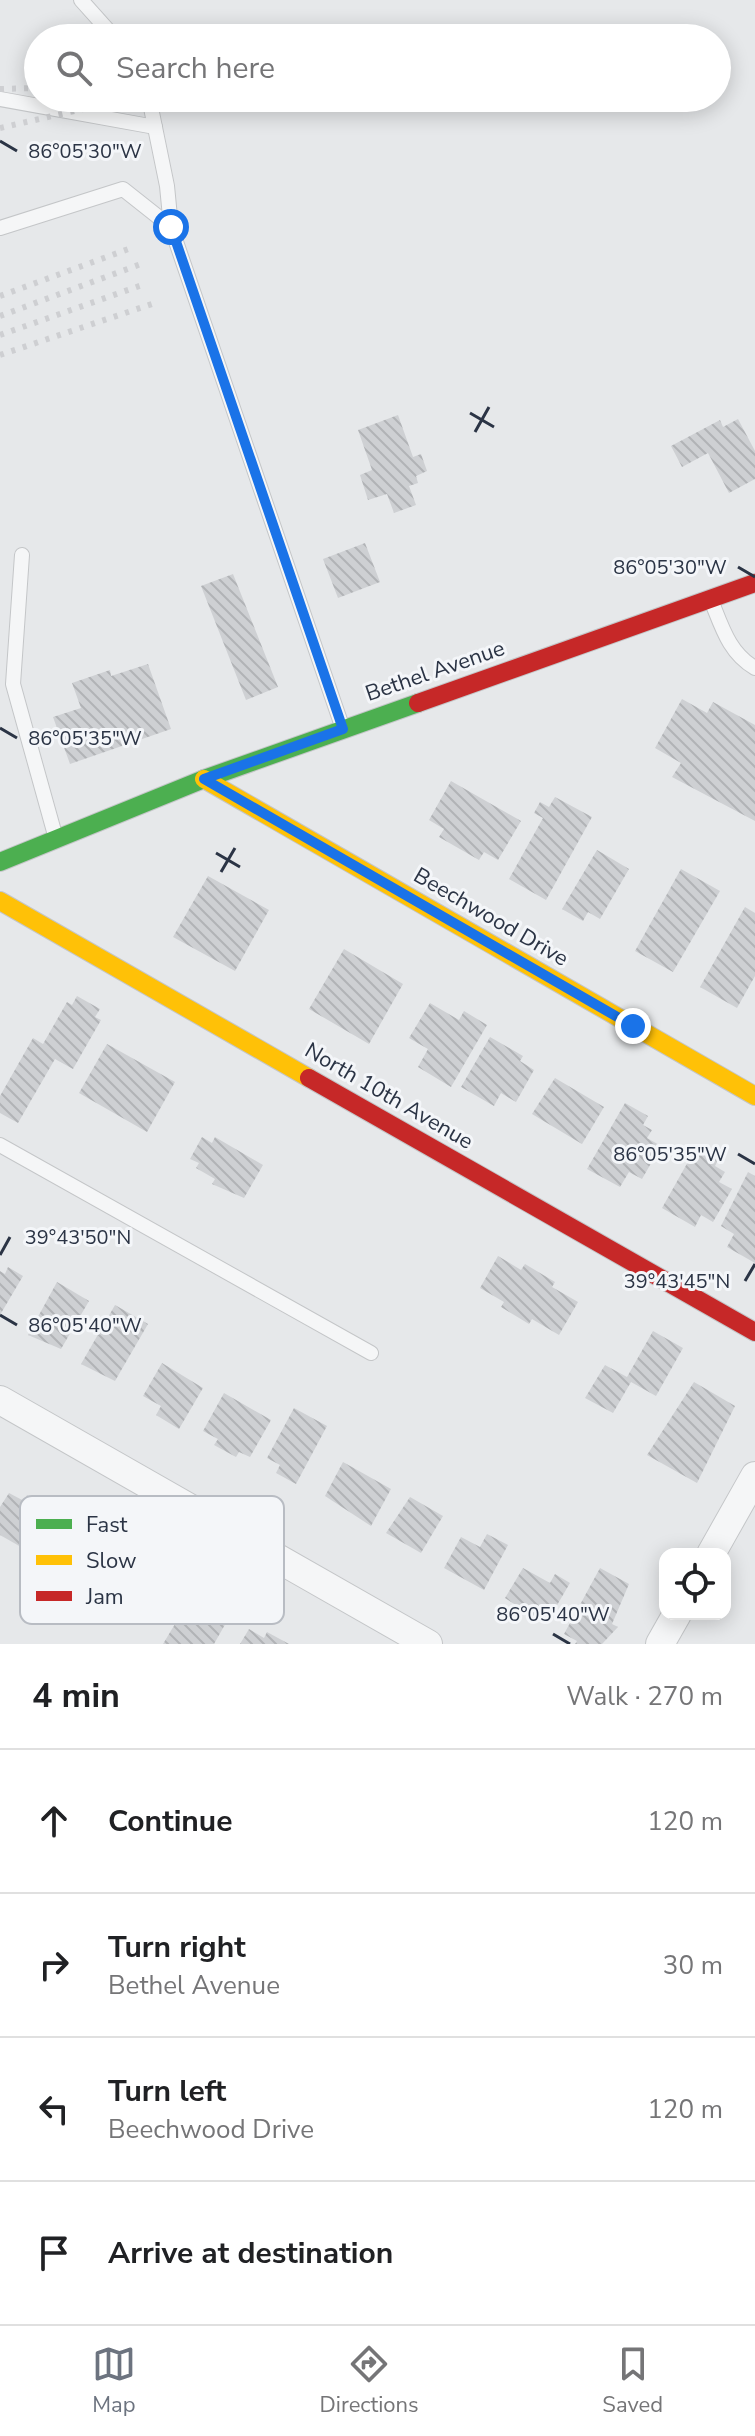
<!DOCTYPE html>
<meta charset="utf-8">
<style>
:root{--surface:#fff;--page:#f2f2f2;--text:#202124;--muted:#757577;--line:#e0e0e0;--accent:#6c737f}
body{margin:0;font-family:"Nunito Sans",sans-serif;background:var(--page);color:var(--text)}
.controls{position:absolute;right:24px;bottom:24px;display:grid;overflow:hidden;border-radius:16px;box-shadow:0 4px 20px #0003}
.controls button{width:72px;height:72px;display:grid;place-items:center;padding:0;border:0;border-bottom:2px solid var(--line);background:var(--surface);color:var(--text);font:40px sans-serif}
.stop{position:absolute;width:24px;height:24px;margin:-18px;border:6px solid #1a73e8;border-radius:50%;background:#fff}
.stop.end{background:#1a73e8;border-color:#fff;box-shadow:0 2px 8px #0008}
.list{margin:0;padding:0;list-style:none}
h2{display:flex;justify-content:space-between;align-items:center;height:104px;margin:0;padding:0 32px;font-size:34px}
h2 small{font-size:26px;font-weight:400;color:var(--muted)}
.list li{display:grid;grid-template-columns:52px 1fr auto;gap:24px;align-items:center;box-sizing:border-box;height:144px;padding:0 32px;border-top:2px solid var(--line)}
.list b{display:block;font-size:30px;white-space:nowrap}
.list p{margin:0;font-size:26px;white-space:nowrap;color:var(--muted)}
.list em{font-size:26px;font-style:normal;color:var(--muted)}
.icon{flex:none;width:44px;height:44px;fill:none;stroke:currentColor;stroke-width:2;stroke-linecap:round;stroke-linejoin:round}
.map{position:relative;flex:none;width:755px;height:1644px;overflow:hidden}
.search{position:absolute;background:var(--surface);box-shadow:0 4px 20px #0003;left:24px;right:24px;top:24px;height:88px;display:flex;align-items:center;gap:20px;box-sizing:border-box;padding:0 28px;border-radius:44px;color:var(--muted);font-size:30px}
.sheet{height:680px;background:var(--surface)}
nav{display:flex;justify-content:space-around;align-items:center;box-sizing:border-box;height:112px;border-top:2px solid var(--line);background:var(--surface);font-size:22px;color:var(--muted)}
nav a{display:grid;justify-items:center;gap:4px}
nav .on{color:var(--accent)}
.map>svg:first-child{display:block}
</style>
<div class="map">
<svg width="755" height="1644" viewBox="0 0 755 1644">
<defs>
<pattern id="building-back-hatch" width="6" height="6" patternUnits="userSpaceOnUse" patternTransform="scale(2)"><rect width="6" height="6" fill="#ced0d3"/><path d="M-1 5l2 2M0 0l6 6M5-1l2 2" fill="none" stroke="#b1b3b6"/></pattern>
</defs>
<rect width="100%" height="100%" fill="#e6e8ea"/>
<!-- building -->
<g fill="url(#building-back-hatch)">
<path d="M 398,415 L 413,457 L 421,454 L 427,471 L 416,476 L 418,483 L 409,486 L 416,505 L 394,513 L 387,494 L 368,500 L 360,475 L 372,470 L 358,430 Z"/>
<path d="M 738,419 L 755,451 L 755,479 L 729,493 L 708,453 L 682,467 L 671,446 L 720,420 L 723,427 Z"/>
<path d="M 365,543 L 380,582 L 338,598 L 323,559 Z"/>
<path d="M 233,574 L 278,687 L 246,700 L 201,586 Z"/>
<path d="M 148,664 L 171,729 L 70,764 L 53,717 L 81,708 L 72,683 L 110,670 L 111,676 Z"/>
<path d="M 682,699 L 707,713 L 713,702 L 755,725 L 755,821 L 672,777 L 681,763 L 655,748 Z"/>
<path d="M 451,781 L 521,821 L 498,860 L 484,852 L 479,860 L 439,837 L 444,829 L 429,820 Z"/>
<path d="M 555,797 L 592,817 L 546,900 L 509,879 L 543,818 L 534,813 L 540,802 L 549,807 Z"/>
<path d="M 597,850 L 629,869 L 600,919 L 588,912 L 583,921 L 562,909 Z"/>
<path d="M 681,869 L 720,891 L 673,972 L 635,951 Z"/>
<path d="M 208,876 L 269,910 L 235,971 L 173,937 Z"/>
<path d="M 745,907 L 755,913 L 755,976 L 737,1008 L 700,987 Z"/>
<path d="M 344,949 L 403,984 L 369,1044 L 309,1009 Z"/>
<path d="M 77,996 L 100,1009 L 95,1017 L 101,1020 L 73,1069 L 55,1059 L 18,1123 L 0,1113 L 0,1096 L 33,1038 L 43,1044 L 67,1002 L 72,1005 Z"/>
<path d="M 430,1003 L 459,1020 L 464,1011 L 487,1025 L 451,1087 L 418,1067 L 428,1049 L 409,1038 Z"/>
<path d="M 490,1037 L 523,1056 L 520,1061 L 534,1070 L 516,1102 L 501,1093 L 494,1106 L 461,1087 Z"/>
<path d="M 107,1044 L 175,1082 L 147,1132 L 79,1093 Z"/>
<path d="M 555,1078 L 604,1107 L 582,1144 L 532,1114 Z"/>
<path d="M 625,1103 L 648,1116 L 643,1125 L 652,1130 L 647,1138 L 661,1146 L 642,1179 L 629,1172 L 620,1187 L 587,1169 Z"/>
<path d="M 202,1137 L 212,1143 L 215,1137 L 263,1165 L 244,1198 L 212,1184 L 215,1179 L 196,1168 L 199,1163 L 190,1159 Z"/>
<path d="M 698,1144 L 720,1156 L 715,1166 L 725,1172 L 719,1182 L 732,1189 L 713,1222 L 701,1215 L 695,1227 L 662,1208 Z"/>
<path d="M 748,1172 L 755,1176 L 755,1263 L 727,1247 L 734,1234 L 721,1226 Z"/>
<path d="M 498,1256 L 521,1270 L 525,1264 L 555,1282 L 552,1287 L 578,1302 L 559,1335 L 532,1319 L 529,1324 L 501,1307 L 504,1302 L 480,1288 Z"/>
<path d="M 8,1267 L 23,1276 L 0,1315 L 0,1271 L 5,1274 Z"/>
<path d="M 57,1282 L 89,1301 L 61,1349 L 28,1335 Z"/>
<path d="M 115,1305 L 148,1324 L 115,1381 L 81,1364 Z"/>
<path d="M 653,1331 L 683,1348 L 656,1396 L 631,1382 L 613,1413 L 585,1398 L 605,1365 L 627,1377 Z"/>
<path d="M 162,1363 L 203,1388 L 179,1429 L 156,1415 L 161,1406 L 143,1396 Z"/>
<path d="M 694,1382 L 735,1406 L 697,1483 L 647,1455 Z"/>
<path d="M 224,1393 L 271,1420 L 250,1457 L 239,1452 L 236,1457 L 214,1445 L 218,1439 L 203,1431 Z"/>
<path d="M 294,1408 L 327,1426 L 296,1484 L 276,1473 L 280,1465 L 267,1458 Z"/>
<path d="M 343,1462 L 391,1489 L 371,1526 L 325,1496 Z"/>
<path d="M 9,1493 L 24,1501 L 27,1495 L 58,1510 L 35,1555 L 0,1535 L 0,1507 Z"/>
<path d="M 410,1497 L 443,1516 L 421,1553 L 386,1533 Z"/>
<path d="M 487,1534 L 508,1545 L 484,1590 L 444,1568 L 461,1537 L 480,1547 Z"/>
<path d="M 523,1568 L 550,1583 L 555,1574 L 570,1583 L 546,1624 L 505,1598 Z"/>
<path d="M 600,1568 L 629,1584 L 612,1624 L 618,1627 L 602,1644 L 575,1644 L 577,1641 L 564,1634 Z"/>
<path d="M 190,1599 L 227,1621 L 214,1644 L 163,1644 Z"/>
<path d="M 249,1629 L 264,1638 L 267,1632 L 289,1644 L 240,1644 Z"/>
</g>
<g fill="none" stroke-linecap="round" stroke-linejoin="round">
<defs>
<g id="lane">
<path d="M 81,0 L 115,38"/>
<path d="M 149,98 L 167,186 L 171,227"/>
<path d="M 0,99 L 155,127"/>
<path d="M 0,228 L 123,189 L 171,227 L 343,729"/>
<path d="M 22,555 L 13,684 L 55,835"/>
<path d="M 711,600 C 722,627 729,653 755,668"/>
<path d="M 0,1145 L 371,1353"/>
</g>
<g id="street">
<path d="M 0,1400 L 428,1644"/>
<path d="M 711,1554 L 755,1476"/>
<path d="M 660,1644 L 677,1614"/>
</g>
<path id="fast" d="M 0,862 L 204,779 L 418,703"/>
<g id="slow">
<path d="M 204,779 L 755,1096"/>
<path d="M 0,901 L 309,1078"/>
</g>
<g id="jam">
<path d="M 418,703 L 755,583"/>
<path d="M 309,1078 L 755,1332"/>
</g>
</defs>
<!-- lane casing -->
<use href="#lane" stroke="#c4c6c8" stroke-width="16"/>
<!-- street casing -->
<use href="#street" stroke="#c4c6c8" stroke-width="30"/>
<!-- fast casing -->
<use href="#fast" stroke="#c4c6c8" stroke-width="20"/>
<!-- slow casing -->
<use href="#slow" stroke="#c4c6c8" stroke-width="20"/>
<!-- jam casing -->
<use href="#jam" stroke="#c4c6c8" stroke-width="20"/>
<!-- lane -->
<use href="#lane" stroke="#f5f6f7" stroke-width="14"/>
<!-- street -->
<use href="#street" stroke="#f5f6f7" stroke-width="28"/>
<!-- fast -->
<use href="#fast" stroke="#4caf50" stroke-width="18"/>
<!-- slow -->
<use href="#slow" stroke="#ffc107" stroke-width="18"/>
<!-- jam -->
<use href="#jam" stroke="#c62828" stroke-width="18"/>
<!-- rail -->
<g stroke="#cecfd2" stroke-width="6" stroke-dasharray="4 8" stroke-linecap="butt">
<path d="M 0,89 L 38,88"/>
<path d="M 0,128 L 131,98"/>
<path d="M 0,296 L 134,247"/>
<path d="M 0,316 L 141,264"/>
<path d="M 0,335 L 145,284"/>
<path d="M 0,355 L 152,304"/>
</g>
</g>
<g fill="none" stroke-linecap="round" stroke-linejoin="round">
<!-- route -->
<path stroke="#1a73e8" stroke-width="10" d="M 171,227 L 343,729 L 204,779 L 633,1026"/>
</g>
<!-- ticks -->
<path fill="none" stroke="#2b3445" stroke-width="3" d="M 0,141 L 17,151M 470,413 L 494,427M 475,432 L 489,407M 738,567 L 755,577M 0,728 L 17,738M 216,853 L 240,867M 221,872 L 235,848M 738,1154 L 755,1164M 0,1255 L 10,1237M 745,1281 L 755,1264M 0,1315 L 17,1325M 553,1634 L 570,1644"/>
<g text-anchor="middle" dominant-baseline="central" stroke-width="6" stroke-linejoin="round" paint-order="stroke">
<!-- street labels -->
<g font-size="22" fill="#2b3445" stroke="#f4f6f9">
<text transform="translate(435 671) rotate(-19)">Bethel Avenue</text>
<text transform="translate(491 917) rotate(30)">Beechwood Drive</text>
<text transform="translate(389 1096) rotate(30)">North 10th Avenue</text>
</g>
</g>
<!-- legend -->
<rect x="20" y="1496" width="264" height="128" rx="12" fill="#f4f6f9" stroke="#b8bcc3" stroke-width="2"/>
<rect x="36" y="1519" width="36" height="10" fill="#4caf50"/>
<rect x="36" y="1555" width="36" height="10" fill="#ffc107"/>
<rect x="36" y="1591" width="36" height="10" fill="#c62828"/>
<g font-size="22" fill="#2b3445">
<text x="86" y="1532">Fast</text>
<text x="86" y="1568">Slow</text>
<text x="86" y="1604">Jam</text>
</g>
<g font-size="20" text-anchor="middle" fill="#2b3445" stroke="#f4f6f9" stroke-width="6" stroke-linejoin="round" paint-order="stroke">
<text x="85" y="158">86°05'30"W</text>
<text x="670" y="574">86°05'30"W</text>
<text x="85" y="745">86°05'35"W</text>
<text x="670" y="1161">86°05'35"W</text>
<text x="78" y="1244">39°43'50"N</text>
<text x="677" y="1288">39°43'45"N</text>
<text x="85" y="1332">86°05'40"W</text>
<text x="553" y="1621">86°05'40"W</text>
</g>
</svg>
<div class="controls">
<button><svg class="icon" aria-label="locate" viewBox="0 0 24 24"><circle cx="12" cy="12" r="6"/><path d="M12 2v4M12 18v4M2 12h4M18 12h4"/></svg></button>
</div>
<div class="stop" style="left:171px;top:227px"></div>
<div class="stop end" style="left:633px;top:1026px"></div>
<div class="search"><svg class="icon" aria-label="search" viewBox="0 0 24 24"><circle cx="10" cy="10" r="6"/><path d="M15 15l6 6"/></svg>Search here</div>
</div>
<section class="sheet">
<h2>4 min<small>Walk · 270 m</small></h2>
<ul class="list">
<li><svg class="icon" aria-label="ahead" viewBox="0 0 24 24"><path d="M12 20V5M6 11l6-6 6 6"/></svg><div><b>Continue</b></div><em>120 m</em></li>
<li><svg class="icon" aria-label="right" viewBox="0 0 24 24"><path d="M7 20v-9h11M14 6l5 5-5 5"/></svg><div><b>Turn right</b><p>Bethel Avenue</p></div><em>30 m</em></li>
<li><svg class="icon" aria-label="left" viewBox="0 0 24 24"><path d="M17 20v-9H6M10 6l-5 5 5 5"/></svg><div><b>Turn left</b><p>Beechwood Drive</p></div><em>120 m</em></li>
<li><svg class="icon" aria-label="arrive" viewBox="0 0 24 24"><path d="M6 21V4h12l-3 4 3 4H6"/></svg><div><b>Arrive at destination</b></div></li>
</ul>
</section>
<nav>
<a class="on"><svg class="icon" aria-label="map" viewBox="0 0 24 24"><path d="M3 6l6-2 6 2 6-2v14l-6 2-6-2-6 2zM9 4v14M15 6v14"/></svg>Map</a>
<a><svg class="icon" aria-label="directions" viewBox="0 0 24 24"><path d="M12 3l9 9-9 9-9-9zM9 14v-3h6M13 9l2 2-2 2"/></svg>Directions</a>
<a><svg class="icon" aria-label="saved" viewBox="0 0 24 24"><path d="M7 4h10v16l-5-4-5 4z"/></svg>Saved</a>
</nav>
